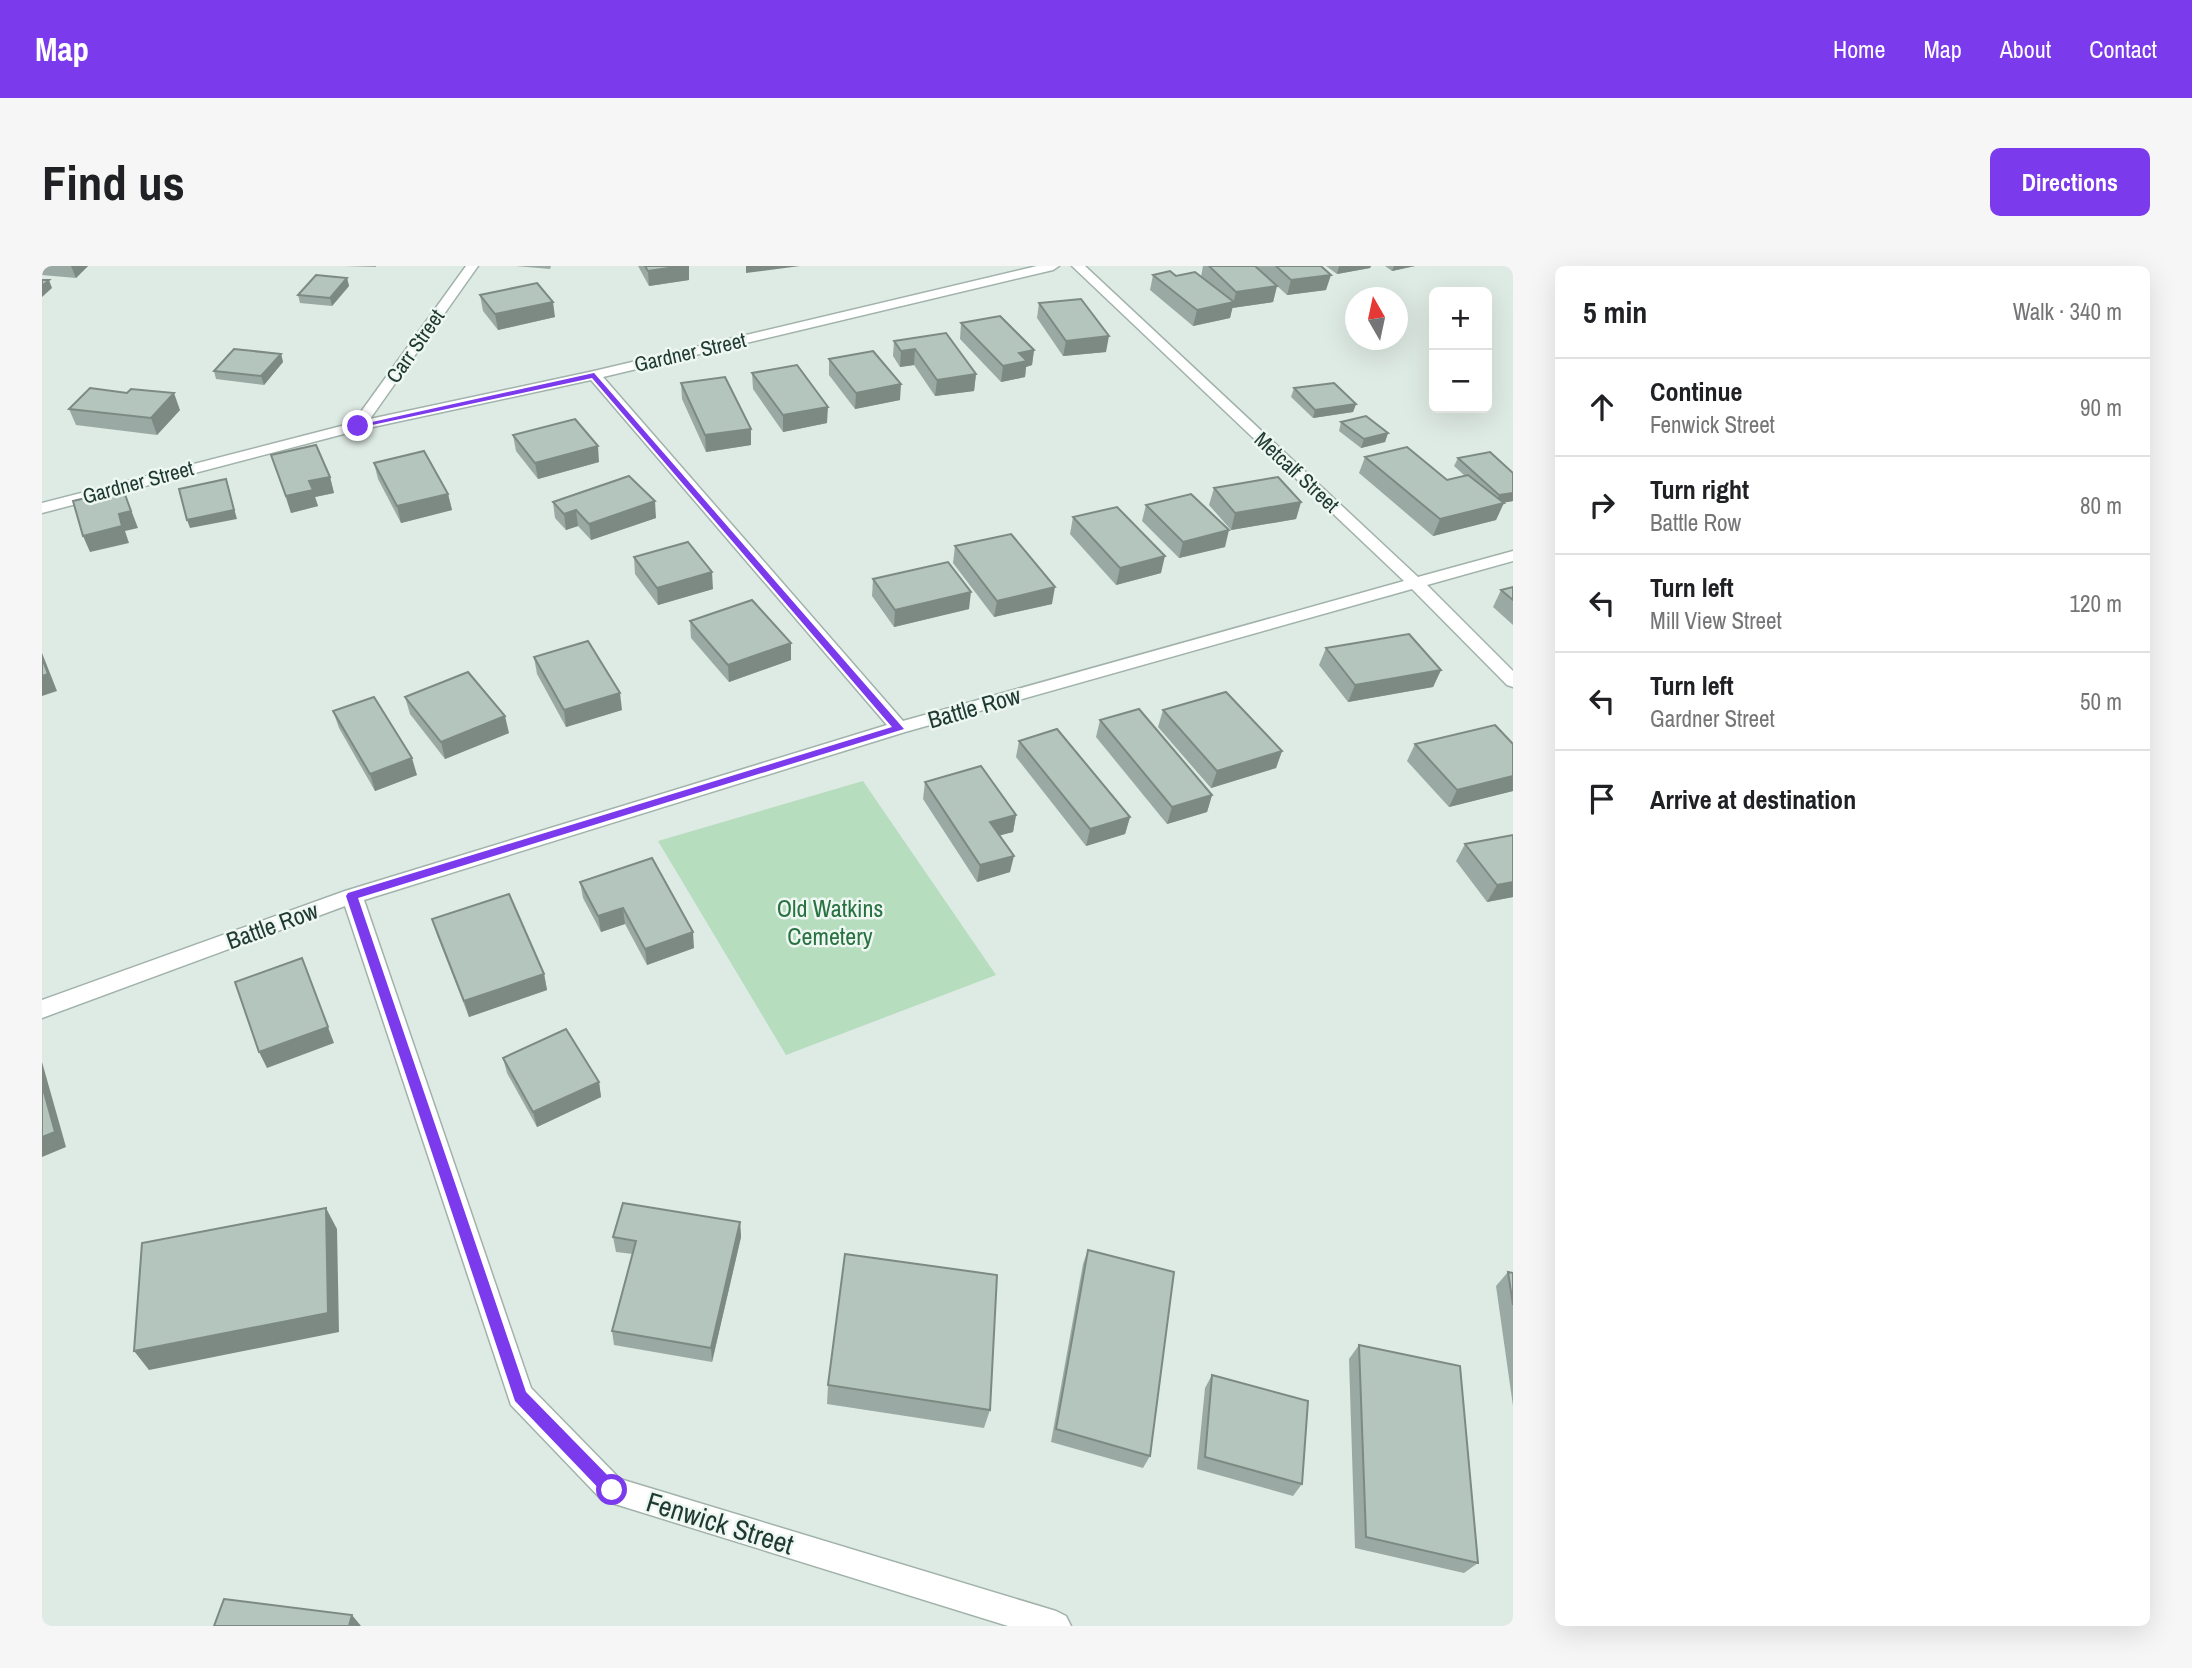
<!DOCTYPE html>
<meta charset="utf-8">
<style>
:root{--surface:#fff;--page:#f6f6f6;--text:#202124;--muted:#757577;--line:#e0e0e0;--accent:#7c3aed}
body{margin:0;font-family:"Archivo Narrow",sans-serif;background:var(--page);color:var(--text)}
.controls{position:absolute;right:21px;top:21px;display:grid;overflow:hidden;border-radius:10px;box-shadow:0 7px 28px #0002}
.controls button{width:63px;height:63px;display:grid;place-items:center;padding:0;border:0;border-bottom:2px solid var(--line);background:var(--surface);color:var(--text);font:35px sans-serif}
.compass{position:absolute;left:1303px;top:21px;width:63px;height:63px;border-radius:50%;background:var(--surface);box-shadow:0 7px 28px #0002;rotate:351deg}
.stop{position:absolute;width:21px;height:21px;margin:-16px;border:5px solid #7c3aed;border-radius:50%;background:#fff}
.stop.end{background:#7c3aed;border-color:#fff;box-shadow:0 2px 7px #0008}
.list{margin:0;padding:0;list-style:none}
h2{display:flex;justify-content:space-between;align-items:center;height:91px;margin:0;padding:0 28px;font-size:30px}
h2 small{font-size:23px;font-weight:400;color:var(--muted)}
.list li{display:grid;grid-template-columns:46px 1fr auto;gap:21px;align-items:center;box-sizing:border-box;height:98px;padding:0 28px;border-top:2px solid var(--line)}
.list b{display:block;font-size:26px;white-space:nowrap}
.list p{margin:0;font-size:23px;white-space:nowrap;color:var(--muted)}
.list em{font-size:23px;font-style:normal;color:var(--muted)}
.icon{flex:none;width:38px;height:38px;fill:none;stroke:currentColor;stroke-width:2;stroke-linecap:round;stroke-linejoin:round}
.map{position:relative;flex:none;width:1471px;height:1360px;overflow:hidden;border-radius:10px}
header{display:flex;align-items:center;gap:42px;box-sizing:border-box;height:98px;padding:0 35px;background:var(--accent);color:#fff}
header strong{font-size:33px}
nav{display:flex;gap:38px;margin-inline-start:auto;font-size:24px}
.intro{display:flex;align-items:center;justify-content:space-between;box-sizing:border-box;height:168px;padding:0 42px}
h1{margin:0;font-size:49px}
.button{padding:18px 32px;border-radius:10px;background:var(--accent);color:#fff;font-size:24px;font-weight:700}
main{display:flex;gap:42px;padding:0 42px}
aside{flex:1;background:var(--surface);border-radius:10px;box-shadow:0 7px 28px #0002}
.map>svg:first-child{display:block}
</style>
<header>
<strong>Map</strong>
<nav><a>Home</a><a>Map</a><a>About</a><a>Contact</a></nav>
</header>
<div class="intro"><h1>Find us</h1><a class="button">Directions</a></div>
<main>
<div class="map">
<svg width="1471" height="1360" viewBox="0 0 1471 1360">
<rect width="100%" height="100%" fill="#deeae4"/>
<!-- green -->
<path fill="#b6ddbe" d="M 821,515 L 954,709 L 744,789 L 616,575 Z"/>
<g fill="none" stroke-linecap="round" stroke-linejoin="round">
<defs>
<path id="minor" d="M 424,0 L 436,0 L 328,153 L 552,105 L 995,0 L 1017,0 L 1011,4 L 561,111 L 861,455 L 1362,315 L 1030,0 L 1043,0 L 1376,311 L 1471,285 L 1471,295 L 1385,319 L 1471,405 L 1471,421 L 1465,419 L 1370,323 L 863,466 L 322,634 L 489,1122 L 578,1213 L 1014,1345 L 1024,1350 L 1029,1360 L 966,1360 L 560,1234 L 469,1139 L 303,640 L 0,752 L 0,734 L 303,625 L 845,459 L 549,114 L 317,164 L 0,247 L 0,237 L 311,157 Z"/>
</defs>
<!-- minor casing -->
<use href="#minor" stroke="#a1b2ab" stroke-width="3"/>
<!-- minor -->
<use href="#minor" fill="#fff" fill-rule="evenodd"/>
</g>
<!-- wall -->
<g fill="#9aa9a3">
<path d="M 0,0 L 46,0 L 34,12 L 0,9 Z"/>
<path d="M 302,0 L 334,0 L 334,1 Z"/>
<path d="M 474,0 L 509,0 L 508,3 Z"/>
<path d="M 596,0 L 647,0 L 647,14 L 607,20 Z"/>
<path d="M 1161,0 L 1213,0 L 1235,20 L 1231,36 L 1190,42 L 1188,52 L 1151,60 L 1108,24 L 1111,9 L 1159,11 Z"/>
<path d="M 1213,0 L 1279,0 L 1284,24 L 1245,29 Z"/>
<path d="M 1284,0 L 1329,0 L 1328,2 L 1295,8 Z"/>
<path d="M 1343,0 L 1373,0 L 1350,5 Z"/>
<path d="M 305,12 L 307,20 L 290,40 L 258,37 L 256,29 Z"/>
<path d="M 438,29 L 513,51 L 456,64 L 441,45 Z"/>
<path d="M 997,37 L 1064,86 L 1021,90 L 995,52 Z"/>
<path d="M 919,57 L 992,84 L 990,99 L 984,101 L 983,111 L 959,116 L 918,73 Z"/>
<path d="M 852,75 L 934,108 L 932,125 L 893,130 L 872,99 L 858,101 L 851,90 Z"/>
<path d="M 239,88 L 241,96 L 222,119 L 174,113 L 172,105 Z"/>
<path d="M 787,93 L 858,134 L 813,143 L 787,109 Z"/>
<path d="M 710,107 L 785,157 L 741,166 L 711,123 Z"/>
<path d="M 639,117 L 709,179 L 664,186 L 640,133 Z"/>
<path d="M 1252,122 L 1314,138 L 1311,146 L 1271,152 L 1249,131 Z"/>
<path d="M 85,127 L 138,144 L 115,169 L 34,159 L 27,143 Z"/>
<path d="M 1299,156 L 1346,167 L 1343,176 L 1319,182 L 1297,165 Z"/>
<path d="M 471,169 L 557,196 L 496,213 L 474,185 Z"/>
<path d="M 229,189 L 288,211 L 292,227 L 273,231 L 276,240 L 249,247 Z"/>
<path d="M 1323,191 L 1405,214 L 1423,210 L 1412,200 L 1416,192 L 1471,235 L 1461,237 L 1454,254 L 1391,270 L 1317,207 Z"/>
<path d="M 332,197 L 406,228 L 410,244 L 359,257 L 336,213 Z"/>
<path d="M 1172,222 L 1259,236 L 1254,253 L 1189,264 L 1167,239 Z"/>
<path d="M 511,236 L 614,252 L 549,274 L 536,260 L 524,264 L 513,252 Z"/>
<path d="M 1104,239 L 1183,281 L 1137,292 L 1100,255 Z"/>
<path d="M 1031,251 L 1119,307 L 1074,319 L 1028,268 Z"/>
<path d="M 913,280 L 1010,338 L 952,351 L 911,297 Z"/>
<path d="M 592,291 L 671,323 L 616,339 L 593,308 Z"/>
<path d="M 831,313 L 927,343 L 852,361 L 830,330 Z"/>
<path d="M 1471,321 L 1471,359 L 1451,341 L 1459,324 Z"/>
<path d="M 648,355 L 749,394 L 687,416 L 649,372 Z"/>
<path d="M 1284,382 L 1399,404 L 1391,421 L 1306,436 L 1277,399 Z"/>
<path d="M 492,391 L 580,444 L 524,461 L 495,408 Z"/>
<path d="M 363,431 L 467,467 L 403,493 L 368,448 Z"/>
<path d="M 1121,444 L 1240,485 L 1234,502 L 1169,522 L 1116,461 Z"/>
<path d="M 291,445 L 375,509 L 333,525 L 297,462 Z"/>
<path d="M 1058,454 L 1170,529 L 1165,546 L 1125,558 L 1054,471 Z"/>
<path d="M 977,475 L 1088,551 L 1083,568 L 1044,580 L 974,491 Z"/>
<path d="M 1373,478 L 1471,478 L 1471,525 L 1407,541 L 1365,495 Z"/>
<path d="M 883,516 L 974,549 L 971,566 L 957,569 L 968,606 L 935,616 L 881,533 Z"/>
<path d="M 1423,578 L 1471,631 L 1445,636 L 1414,595 Z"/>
<path d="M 538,616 L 652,682 L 605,699 L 583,658 L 559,666 L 541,632 Z"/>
<path d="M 390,653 L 502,708 L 505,724 L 427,751 L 395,669 Z"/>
<path d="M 461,792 L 557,816 L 559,831 L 495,861 L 465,807 Z"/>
<path d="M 698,956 L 699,971 L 670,1096 L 572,1079 L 570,1065 L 591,988 L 574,986 L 571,971 Z"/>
<path d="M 1046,984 L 1108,1190 L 1101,1202 L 1009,1176 L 1041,998 Z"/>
<path d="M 1466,1006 L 1471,1007 L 1471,1140 L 1454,1020 Z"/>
<path d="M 1317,1079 L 1436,1297 L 1422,1307 L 1313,1282 L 1307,1093 Z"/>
<path d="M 1170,1109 L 1260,1218 L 1251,1230 L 1155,1203 L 1163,1122 Z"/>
<path d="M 786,1119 L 948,1144 L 942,1162 L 785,1138 Z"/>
</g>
<!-- shaded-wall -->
<g fill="#7d8a84">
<path d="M 29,0 L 46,0 L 34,12 Z"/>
<path d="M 640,0 L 647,0 L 647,14 L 607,20 L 606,5 Z"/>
<path d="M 704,0 L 758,0 L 704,7 Z"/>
<path d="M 1297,0 L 1329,0 L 1328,2 L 1295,8 Z"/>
<path d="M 1352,0 L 1373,0 L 1350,5 Z"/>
<path d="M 1289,9 L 1284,24 L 1245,29 L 1249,14 Z"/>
<path d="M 305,12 L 307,20 L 290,40 L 288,32 Z"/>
<path d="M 7,14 L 10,22 L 0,31 L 0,20 Z"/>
<path d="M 1235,20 L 1231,36 L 1190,42 L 1194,26 Z"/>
<path d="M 511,36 L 513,51 L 456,64 L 453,48 Z"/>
<path d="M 1192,36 L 1188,52 L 1151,60 L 1155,44 Z"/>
<path d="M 1067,70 L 1064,86 L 1021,90 L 1024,75 Z"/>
<path d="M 873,83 L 872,99 L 858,101 L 859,85 Z"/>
<path d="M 992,84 L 990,99 L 984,101 L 983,111 L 959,116 L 961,100 L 977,87 Z"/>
<path d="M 239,88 L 241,96 L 222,119 L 219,110 Z"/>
<path d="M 934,108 L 932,125 L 893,130 L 895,114 Z"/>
<path d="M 859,118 L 858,134 L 813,143 L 814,127 Z"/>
<path d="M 132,127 L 138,144 L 115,169 L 109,152 Z"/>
<path d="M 1314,138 L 1311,146 L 1271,152 L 1273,144 Z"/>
<path d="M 786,141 L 785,157 L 741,166 L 741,149 Z"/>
<path d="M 709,163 L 709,179 L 664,186 L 663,169 Z"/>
<path d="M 1346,167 L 1343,176 L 1319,182 L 1322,173 Z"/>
<path d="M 556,180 L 557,196 L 496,213 L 493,197 Z"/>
<path d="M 288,211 L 292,227 L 273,231 L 276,240 L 249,247 L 244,230 L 267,215 Z"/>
<path d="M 184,213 L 195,253 L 148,262 L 145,254 Z"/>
<path d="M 81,223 L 96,262 L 83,265 L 87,277 L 48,286 L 41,270 L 77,248 Z"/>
<path d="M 1471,227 L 1471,235 L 1453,238 L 1457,229 Z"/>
<path d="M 406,228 L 410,244 L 359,257 L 355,240 Z"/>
<path d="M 613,235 L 614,252 L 549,274 L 547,258 Z"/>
<path d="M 1259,236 L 1254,253 L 1189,264 L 1193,247 Z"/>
<path d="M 1462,237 L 1454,254 L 1391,270 L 1398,253 Z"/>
<path d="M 534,244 L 536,260 L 524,264 L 522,248 Z"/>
<path d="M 1187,264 L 1183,281 L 1137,292 L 1141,276 Z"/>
<path d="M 1123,290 L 1119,307 L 1074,319 L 1078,302 Z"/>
<path d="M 670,306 L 671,323 L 616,339 L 615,322 Z"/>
<path d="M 1013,321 L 1010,338 L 952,351 L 955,335 Z"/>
<path d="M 929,326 L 927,343 L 852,361 L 853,344 Z"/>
<path d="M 749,377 L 749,394 L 687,416 L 686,399 Z"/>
<path d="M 0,387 L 15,425 L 0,430 Z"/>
<path d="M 1399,404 L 1391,421 L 1306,436 L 1313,419 Z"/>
<path d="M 578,427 L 580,444 L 524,461 L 522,444 Z"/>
<path d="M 463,450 L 467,467 L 403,493 L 399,476 Z"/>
<path d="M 1240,485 L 1234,502 L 1169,522 L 1175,505 Z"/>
<path d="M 370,492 L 375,509 L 333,525 L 328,508 Z"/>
<path d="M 1471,510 L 1471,525 L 1407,541 L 1415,524 Z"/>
<path d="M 1170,529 L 1165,546 L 1125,558 L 1130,541 Z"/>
<path d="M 974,549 L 971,566 L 945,573 L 948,556 Z"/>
<path d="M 1088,551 L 1083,568 L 1044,580 L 1048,563 Z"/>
<path d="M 972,590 L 968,606 L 935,616 L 938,599 Z"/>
<path d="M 1471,616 L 1471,631 L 1445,636 L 1455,619 Z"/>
<path d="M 581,642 L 583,658 L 559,666 L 556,650 Z"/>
<path d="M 651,666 L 652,682 L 605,699 L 603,683 Z"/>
<path d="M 266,708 L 292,777 L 225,802 L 217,786 Z"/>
<path d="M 502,708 L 505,724 L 427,751 L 422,735 Z"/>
<path d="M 0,796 L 24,881 L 0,891 Z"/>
<path d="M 557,816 L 559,831 L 495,861 L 491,846 Z"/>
<path d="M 284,942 L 295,963 L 297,1066 L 107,1104 L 92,1085 Z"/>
<path d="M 698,956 L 699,971 L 670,1096 L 669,1082 Z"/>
<path d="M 310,1349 L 319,1360 L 307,1360 Z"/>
</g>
<!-- building -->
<g fill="#b3c5bd" stroke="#7d8a84" stroke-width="2">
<path d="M 603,0 L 640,0 L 606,5 Z"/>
<path d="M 1167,0 L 1213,0 L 1235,20 L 1194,26 Z"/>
<path d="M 1234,0 L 1279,0 L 1289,9 L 1249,14 Z"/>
<path d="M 1128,5 L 1134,10 L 1153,6 L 1192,36 L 1155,44 L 1111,9 Z"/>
<path d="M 274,9 L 305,12 L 288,32 L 256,29 Z"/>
<path d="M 0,14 L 7,14 L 0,20 Z"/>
<path d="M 495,17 L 511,36 L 453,48 L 438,29 Z"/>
<path d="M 1039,33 L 1067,70 L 1024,75 L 997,37 Z"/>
<path d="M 958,50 L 992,84 L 977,87 L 985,95 L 961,100 L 919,57 Z"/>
<path d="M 904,67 L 934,108 L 895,114 L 873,83 L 859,85 L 852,75 Z"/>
<path d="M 192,83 L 239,88 L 219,110 L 172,105 Z"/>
<path d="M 831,85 L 859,118 L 814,127 L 787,93 Z"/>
<path d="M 755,99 L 786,141 L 741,149 L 710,107 Z"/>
<path d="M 683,111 L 709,163 L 663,169 L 639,117 Z"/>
<path d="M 1292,117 L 1314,138 L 1273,144 L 1252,122 Z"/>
<path d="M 48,122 L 85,127 L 89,123 L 132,127 L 109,152 L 27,143 Z"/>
<path d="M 1324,150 L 1346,167 L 1322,173 L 1299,156 Z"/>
<path d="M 533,153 L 556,180 L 493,197 L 471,169 Z"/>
<path d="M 274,179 L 288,211 L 267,215 L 271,224 L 244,230 L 229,189 Z"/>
<path d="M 1365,181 L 1405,214 L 1426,209 L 1462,237 L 1398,253 L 1323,191 Z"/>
<path d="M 382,185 L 406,228 L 355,240 L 332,197 Z"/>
<path d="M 1448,186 L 1471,207 L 1471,227 L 1457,229 L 1416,192 Z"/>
<path d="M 587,210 L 613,235 L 547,258 L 534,244 L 522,248 L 511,236 Z"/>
<path d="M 1236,211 L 1259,236 L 1193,247 L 1172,222 Z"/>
<path d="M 184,213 L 192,244 L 145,254 L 137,223 Z"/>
<path d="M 81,223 L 89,245 L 77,248 L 80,260 L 41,270 L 31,235 Z"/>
<path d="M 1149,228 L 1187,264 L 1141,276 L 1104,239 Z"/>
<path d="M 1075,241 L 1123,290 L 1078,302 L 1031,251 Z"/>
<path d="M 969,268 L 1013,321 L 955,335 L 913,280 Z"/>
<path d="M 646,276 L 670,306 L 615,322 L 592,291 Z"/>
<path d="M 906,296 L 929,326 L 853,344 L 831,313 Z"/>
<path d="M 1471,321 L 1471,334 L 1459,324 Z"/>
<path d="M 710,334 L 749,377 L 686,399 L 648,355 Z"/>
<path d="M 1367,368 L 1399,404 L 1313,419 L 1284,382 Z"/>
<path d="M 546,375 L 578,427 L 522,444 L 492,391 Z"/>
<path d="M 0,392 L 6,408 L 0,410 Z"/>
<path d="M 426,406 L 463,450 L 399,476 L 363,431 Z"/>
<path d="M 1184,426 L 1240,485 L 1175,505 L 1121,444 Z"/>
<path d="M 332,431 L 370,492 L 328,508 L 291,445 Z"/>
<path d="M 1097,443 L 1170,529 L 1130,541 L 1058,454 Z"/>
<path d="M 1453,459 L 1471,478 L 1471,510 L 1415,524 L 1373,478 Z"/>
<path d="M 1015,463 L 1088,551 L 1048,563 L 977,475 Z"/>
<path d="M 939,500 L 974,549 L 948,556 L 972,590 L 938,599 L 883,516 Z"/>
<path d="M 1471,569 L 1471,616 L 1455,619 L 1423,578 Z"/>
<path d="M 610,592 L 651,666 L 603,683 L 581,642 L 556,650 L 538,616 Z"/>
<path d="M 467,628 L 502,708 L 422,735 L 390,653 Z"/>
<path d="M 260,692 L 286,761 L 217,786 L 193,716 Z"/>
<path d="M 524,763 L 557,816 L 491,846 L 461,792 Z"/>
<path d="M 0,819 L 13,866 L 0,871 Z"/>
<path d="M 581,937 L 698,956 L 669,1082 L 570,1065 L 594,975 L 571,971 Z"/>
<path d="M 284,942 L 286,1047 L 92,1085 L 100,977 Z"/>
<path d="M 1046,984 L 1132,1006 L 1108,1190 L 1014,1163 Z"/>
<path d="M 803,988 L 955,1009 L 948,1144 L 786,1119 Z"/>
<path d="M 1466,1006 L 1471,1007 L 1471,1039 Z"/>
<path d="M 1317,1079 L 1418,1100 L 1436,1297 L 1324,1271 Z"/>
<path d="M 1170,1109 L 1266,1135 L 1260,1218 L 1163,1191 Z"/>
<path d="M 182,1333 L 310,1349 L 307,1360 L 172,1360 Z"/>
</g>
<!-- route -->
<path fill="#7c3aed" d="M 552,107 L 862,463 L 316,632 L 484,1126 L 575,1219 L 577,1224 L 575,1230 L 570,1232 L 564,1230 L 473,1135 L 304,630 L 306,627 L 850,461 L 550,112 L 316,162 L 312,160 Z"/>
<g text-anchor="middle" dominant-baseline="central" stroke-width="5" stroke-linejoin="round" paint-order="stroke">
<!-- far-street labels -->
<g font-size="21" fill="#1f3a32" stroke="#eef7f2">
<text transform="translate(373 80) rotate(-55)">Carr Street</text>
<text transform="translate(648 86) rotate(-13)">Gardner Street</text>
<text transform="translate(1255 206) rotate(43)">Metcalf Street</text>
<text transform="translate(96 216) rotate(-15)">Gardner Street</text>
</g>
<!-- street labels -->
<g font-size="24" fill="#1f3a32" stroke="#eef7f2">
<text transform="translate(932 441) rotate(-16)">Battle Row</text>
<text transform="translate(230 659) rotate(-20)">Battle Row</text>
</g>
<!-- park labels -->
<g font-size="24" fill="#287241" stroke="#eef7f2">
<text x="788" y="642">Old Watkins<tspan x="788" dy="28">Cemetery</tspan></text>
</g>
<!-- near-street labels -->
<g font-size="28" fill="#1f3a32" stroke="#eef7f2">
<text transform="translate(678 1257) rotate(17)">Fenwick Street</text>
</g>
</g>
</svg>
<div class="controls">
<button>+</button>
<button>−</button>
</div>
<svg class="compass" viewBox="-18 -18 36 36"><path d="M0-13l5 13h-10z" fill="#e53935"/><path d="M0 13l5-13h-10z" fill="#757577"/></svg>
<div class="stop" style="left:570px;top:1224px"></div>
<div class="stop end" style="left:316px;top:160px"></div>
</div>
<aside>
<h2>5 min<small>Walk · 340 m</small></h2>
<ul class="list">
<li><svg class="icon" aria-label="ahead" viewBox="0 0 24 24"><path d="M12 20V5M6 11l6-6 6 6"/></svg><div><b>Continue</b><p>Fenwick Street</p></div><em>90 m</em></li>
<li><svg class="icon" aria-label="right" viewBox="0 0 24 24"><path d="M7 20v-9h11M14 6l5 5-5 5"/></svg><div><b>Turn right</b><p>Battle Row</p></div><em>80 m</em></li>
<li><svg class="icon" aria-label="left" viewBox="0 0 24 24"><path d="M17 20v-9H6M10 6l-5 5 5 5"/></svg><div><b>Turn left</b><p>Mill View Street</p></div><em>120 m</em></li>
<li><svg class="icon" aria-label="left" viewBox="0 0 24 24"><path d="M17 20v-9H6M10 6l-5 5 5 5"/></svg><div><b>Turn left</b><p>Gardner Street</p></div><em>50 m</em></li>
<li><svg class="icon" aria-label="arrive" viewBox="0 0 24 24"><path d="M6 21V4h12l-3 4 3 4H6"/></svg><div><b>Arrive at destination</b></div></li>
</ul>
</aside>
</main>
